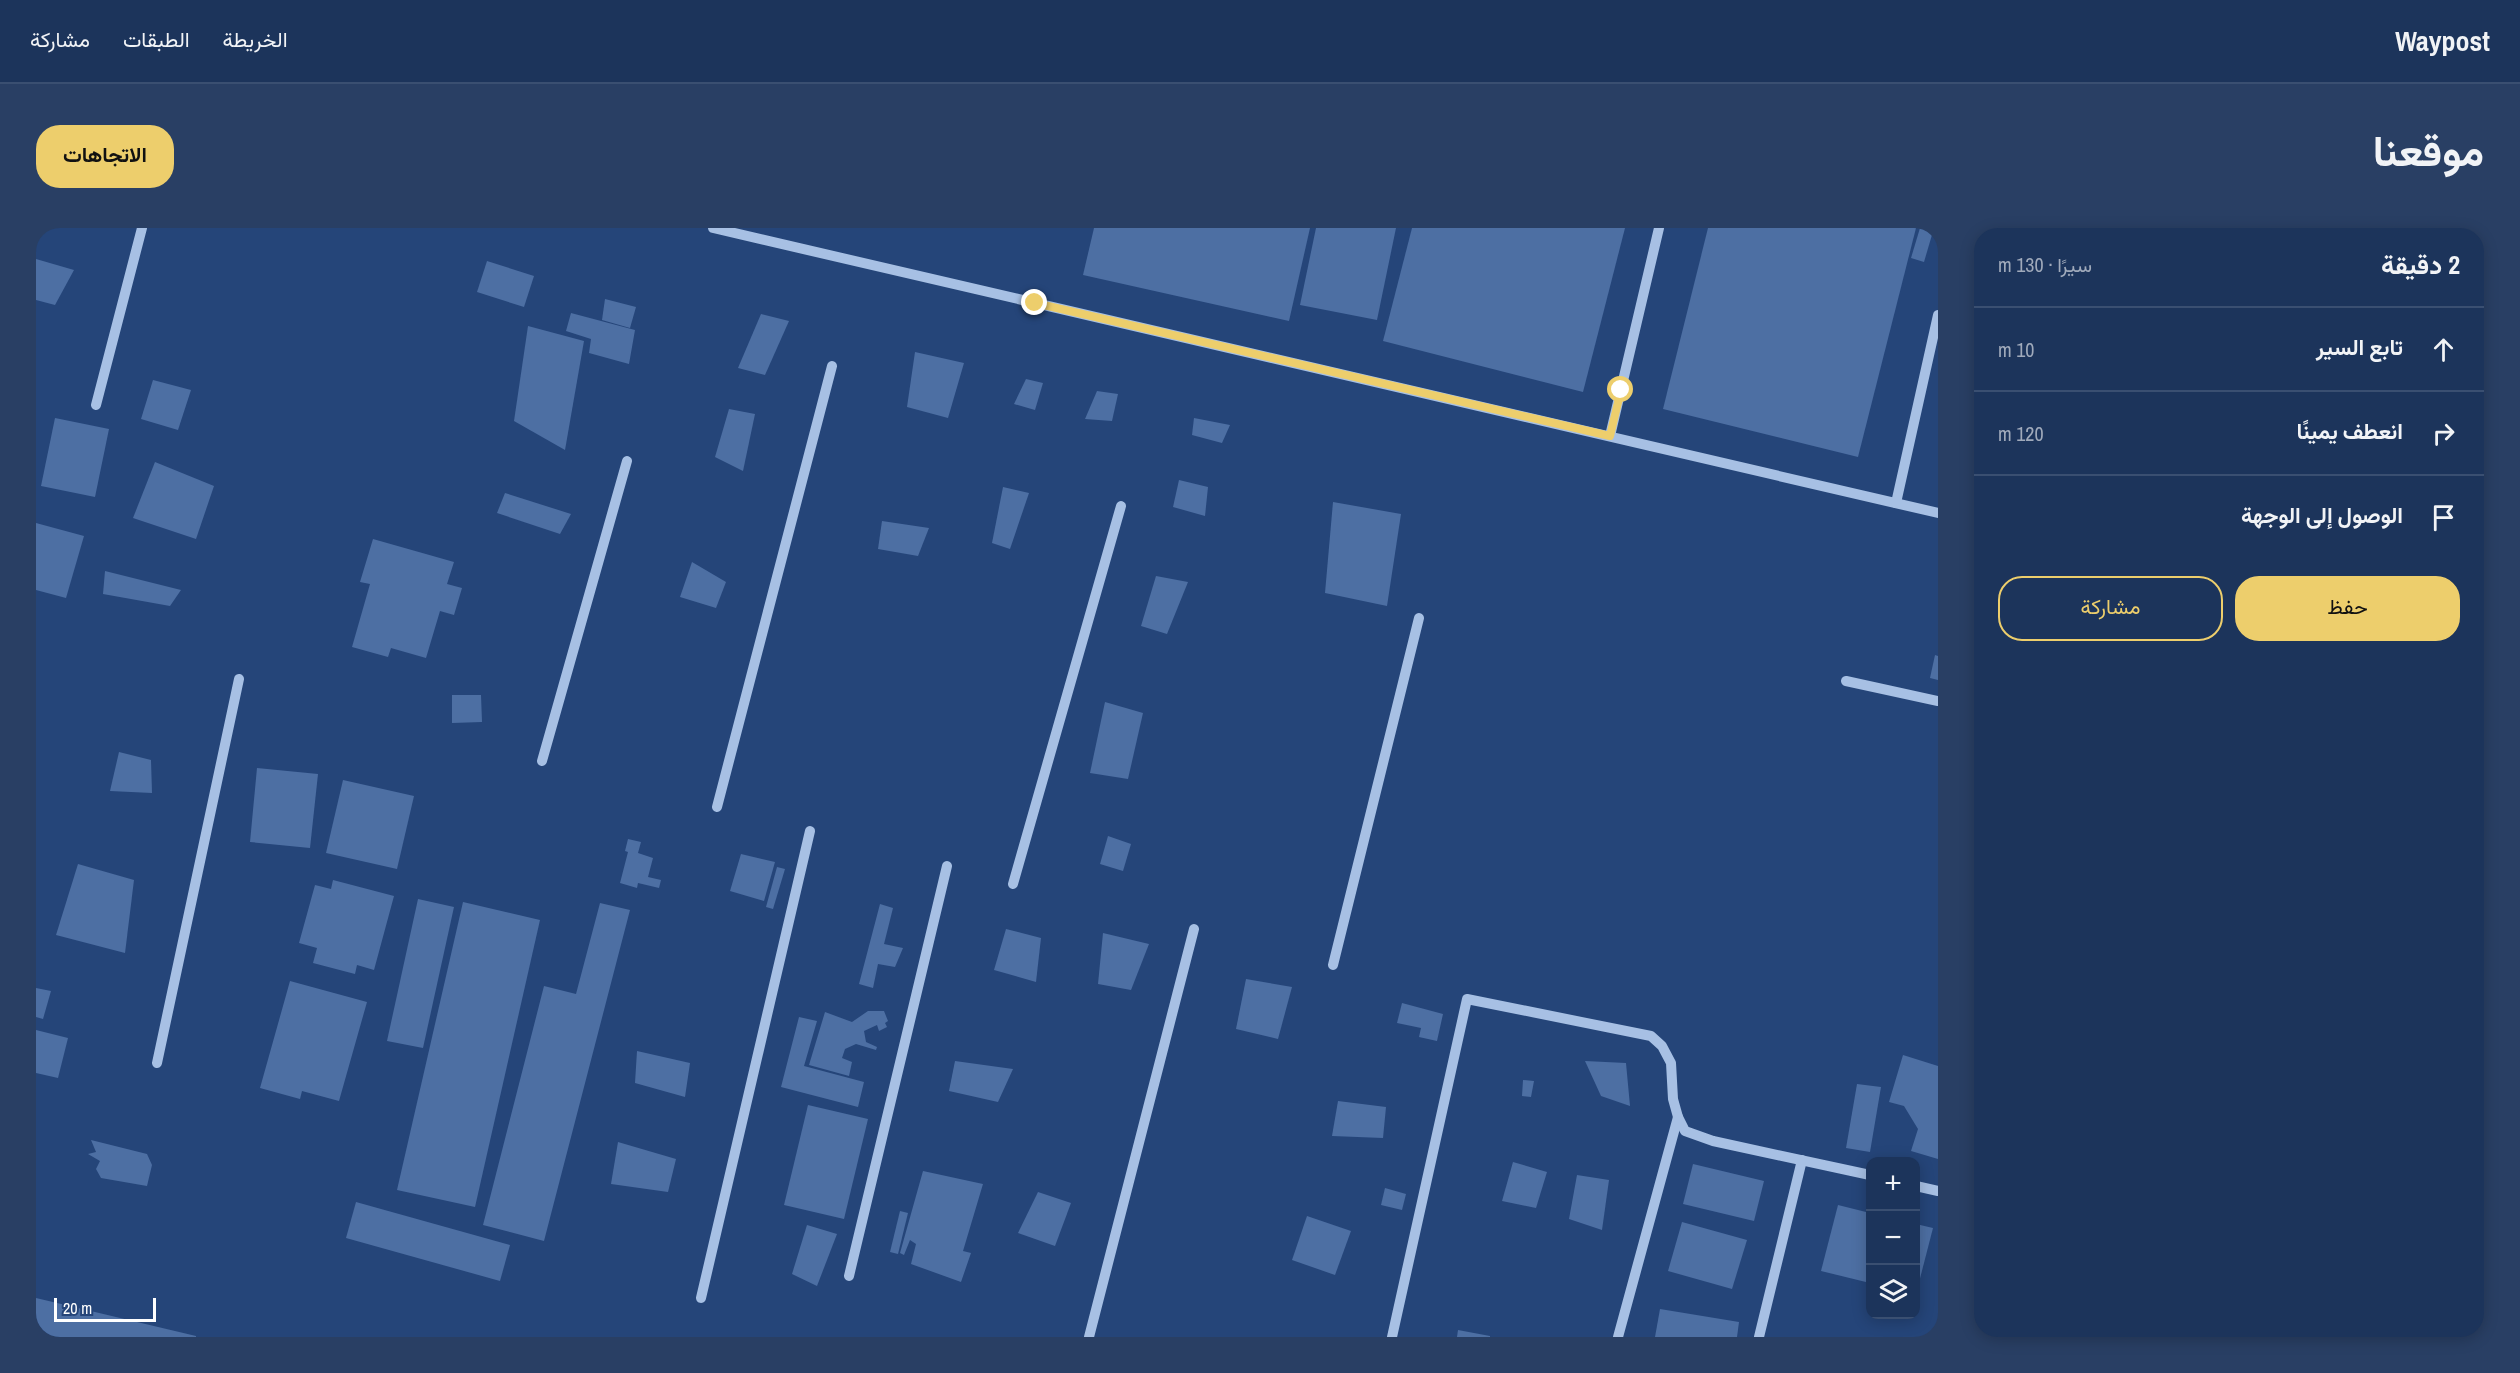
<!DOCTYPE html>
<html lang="ar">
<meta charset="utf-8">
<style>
:root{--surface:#1c345b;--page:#293f64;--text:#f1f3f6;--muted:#a0aabb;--line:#3a4f71;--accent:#edce6c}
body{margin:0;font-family:"Archivo Narrow",Vazirmatn,sans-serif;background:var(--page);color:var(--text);direction:rtl}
.controls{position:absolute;right:18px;bottom:18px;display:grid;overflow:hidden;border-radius:12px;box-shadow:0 3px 15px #0003}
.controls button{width:54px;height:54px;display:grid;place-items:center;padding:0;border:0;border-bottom:2px solid var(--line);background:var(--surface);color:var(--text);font:30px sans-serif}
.scale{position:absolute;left:18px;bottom:15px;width:102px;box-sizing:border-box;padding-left:6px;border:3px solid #fff;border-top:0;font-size:16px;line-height:21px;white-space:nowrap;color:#fff;-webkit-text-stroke:4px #254579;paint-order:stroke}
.stop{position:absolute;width:18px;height:18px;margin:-14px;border:4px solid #edce6c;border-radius:50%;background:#fff}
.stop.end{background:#edce6c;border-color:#fff;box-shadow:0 2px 6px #0008}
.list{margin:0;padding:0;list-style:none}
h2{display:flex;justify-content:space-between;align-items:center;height:78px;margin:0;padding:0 24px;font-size:26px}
h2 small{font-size:20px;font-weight:400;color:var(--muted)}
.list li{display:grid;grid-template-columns:39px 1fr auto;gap:18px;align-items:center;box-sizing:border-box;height:84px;padding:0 24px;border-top:2px solid var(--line)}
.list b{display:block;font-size:22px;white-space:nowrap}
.list em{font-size:20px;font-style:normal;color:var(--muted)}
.actions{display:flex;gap:12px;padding:18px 24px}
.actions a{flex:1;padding:14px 0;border:2px solid var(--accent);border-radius:24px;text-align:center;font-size:21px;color:var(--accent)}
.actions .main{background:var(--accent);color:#111}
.icon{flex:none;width:33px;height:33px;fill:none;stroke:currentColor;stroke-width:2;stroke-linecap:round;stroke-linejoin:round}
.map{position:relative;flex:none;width:1902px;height:1109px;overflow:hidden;direction:ltr;border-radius:24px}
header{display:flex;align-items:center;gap:36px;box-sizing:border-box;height:84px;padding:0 30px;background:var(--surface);border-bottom:2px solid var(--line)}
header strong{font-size:28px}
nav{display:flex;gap:33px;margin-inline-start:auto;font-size:21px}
.intro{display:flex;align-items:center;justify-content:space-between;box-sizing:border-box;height:144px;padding:0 36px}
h1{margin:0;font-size:42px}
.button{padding:15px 27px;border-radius:24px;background:var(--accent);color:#111;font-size:21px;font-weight:700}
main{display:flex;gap:36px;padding:0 36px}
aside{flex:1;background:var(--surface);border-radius:24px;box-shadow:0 3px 15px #0003}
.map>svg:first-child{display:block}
</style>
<header>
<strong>Waypost</strong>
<nav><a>الخريطة</a><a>الطبقات</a><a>مشاركة</a></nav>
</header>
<div class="intro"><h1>موقعنا</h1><a class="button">الاتجاهات</a></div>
<main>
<aside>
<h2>2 دقيقة<small>سيرًا · 130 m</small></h2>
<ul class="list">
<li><svg class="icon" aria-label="ahead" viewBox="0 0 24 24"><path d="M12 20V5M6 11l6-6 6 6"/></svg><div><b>تابع السير</b></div><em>10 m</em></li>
<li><svg class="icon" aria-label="right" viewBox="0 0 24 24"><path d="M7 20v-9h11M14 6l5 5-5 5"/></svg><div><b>انعطف يمينًا</b></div><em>120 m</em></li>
<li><svg class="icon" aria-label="arrive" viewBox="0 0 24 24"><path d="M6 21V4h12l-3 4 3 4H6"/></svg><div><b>الوصول إلى الوجهة</b></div></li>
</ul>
<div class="actions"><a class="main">حفظ</a><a>مشاركة</a></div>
</aside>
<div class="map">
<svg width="1902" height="1109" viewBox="0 0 1902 1109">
<rect width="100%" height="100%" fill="#254579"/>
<!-- building -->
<g fill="#4d6fa3">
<path d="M 1058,0 L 1274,0 L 1253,93 L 1047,47 Z"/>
<path d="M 1280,0 L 1360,0 L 1341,92 L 1264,77 Z"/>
<path d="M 1376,0 L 1589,0 L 1547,164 L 1347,113 Z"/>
<path d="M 1672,0 L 1880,0 L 1822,229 L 1627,181 Z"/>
<path d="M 1884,0 L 1898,0 L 1888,34 L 1875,30 Z"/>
<path d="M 0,31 L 38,42 L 19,77 L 0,72 Z"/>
<path d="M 451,33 L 498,48 L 488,79 L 441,64 Z"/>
<path d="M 569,71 L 600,79 L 594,100 L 566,92 Z"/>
<path d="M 535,85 L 599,102 L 593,136 L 553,125 L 555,111 L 530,103 Z"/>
<path d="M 725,86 L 753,93 L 729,147 L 702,140 Z"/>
<path d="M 492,98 L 548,113 L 529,222 L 478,193 Z"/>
<path d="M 879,124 L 928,135 L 912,190 L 871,179 Z"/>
<path d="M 990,151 L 1007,155 L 999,182 L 978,176 Z"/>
<path d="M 117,152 L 155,162 L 142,202 L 105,191 Z"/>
<path d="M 1061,163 L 1082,166 L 1076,193 L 1049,191 Z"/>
<path d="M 693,181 L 719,186 L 707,243 L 679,229 Z"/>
<path d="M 19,190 L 73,201 L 59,269 L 5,258 Z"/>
<path d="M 1158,190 L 1194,197 L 1186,215 L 1156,207 Z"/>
<path d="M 119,234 L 178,258 L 160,311 L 97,290 Z"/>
<path d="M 1143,252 L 1172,259 L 1169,288 L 1137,279 Z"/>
<path d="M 967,259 L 993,265 L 974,321 L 956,315 Z"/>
<path d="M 469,265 L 535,286 L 524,306 L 461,285 Z"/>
<path d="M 1297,274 L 1365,286 L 1351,378 L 1289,365 Z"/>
<path d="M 846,293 L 893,300 L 882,328 L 842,321 Z"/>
<path d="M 0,295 L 48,308 L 30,370 L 0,362 Z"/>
<path d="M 337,311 L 418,334 L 411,356 L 426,360 L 418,387 L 404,383 L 390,430 L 355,420 L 352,429 L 316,419 L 334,356 L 324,354 Z"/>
<path d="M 656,334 L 690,354 L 680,380 L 644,369 Z"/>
<path d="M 69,343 L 145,362 L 134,378 L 67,366 Z"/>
<path d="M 1120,348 L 1152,354 L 1131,406 L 1105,398 Z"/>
<path d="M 1899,427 L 1902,428 L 1902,452 L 1894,450 Z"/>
<path d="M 416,467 L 445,467 L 446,494 L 416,495 Z"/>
<path d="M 1069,474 L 1107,485 L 1092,551 L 1054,545 Z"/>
<path d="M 83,524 L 115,532 L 116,565 L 74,563 Z"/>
<path d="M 221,540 L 282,546 L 274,620 L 214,614 Z"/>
<path d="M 307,552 L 378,568 L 361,641 L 290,625 Z"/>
<path d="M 1072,608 L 1095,616 L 1087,643 L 1064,636 Z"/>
<path d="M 592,611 L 605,614 L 602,625 L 617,630 L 612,649 L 625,652 L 623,660 L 602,655 L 601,660 L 584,655 L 592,624 L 589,623 Z"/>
<path d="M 705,626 L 739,634 L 728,673 L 694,663 Z"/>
<path d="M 42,636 L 98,652 L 89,725 L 20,707 Z"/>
<path d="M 741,639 L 749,641 L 737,681 L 730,679 Z"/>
<path d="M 297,652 L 358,668 L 338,742 L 321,737 L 319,746 L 277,735 L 281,720 L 263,715 L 279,657 L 295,661 Z"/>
<path d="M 382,671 L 418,679 L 387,820 L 351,813 Z"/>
<path d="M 427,674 L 504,692 L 439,979 L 361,962 Z"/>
<path d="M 564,675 L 594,682 L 508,1013 L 447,997 L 508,758 L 540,766 Z"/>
<path d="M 844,676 L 857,680 L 848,716 L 867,720 L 859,739 L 842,736 L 837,760 L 823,756 Z"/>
<path d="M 970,701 L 1005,710 L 1000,754 L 958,742 Z"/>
<path d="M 1067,705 L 1113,716 L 1095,762 L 1062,756 Z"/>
<path d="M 1210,751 L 1256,759 L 1242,811 L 1200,801 Z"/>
<path d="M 254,753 L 331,774 L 303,873 L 266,863 L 264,871 L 224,860 Z"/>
<path d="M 0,760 L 15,763 L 7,791 L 0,789 Z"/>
<path d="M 1366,775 L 1407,786 L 1401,813 L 1383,809 L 1385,800 L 1361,795 Z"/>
<path d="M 832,783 L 848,783 L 852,793 L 849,795 L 851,799 L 843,803 L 841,797 L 828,803 L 830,814 L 841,819 L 840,822 L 820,816 L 809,821 L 806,830 L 816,834 L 813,848 L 773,837 L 789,784 L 816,794 Z"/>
<path d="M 763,789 L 781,793 L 768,838 L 828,854 L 822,879 L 745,859 Z"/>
<path d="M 0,802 L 32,810 L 22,850 L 0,845 Z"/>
<path d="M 601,823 L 654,835 L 649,869 L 599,855 Z"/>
<path d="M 1867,827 L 1902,838 L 1902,931 L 1875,923 L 1882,901 L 1868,878 L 1853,874 Z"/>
<path d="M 919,833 L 977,841 L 962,874 L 913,863 Z"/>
<path d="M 1549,833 L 1590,835 L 1594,878 L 1565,868 Z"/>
<path d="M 1487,852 L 1498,853 L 1495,869 L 1486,868 Z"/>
<path d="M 1821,856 L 1845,859 L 1834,924 L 1810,920 Z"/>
<path d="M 1302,873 L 1350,879 L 1347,910 L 1296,908 Z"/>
<path d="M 772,877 L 832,891 L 808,991 L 748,977 Z"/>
<path d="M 55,912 L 111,926 L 116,937 L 111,958 L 65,950 L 60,941 L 64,933 L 52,926 L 60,924 Z"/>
<path d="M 582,914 L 640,931 L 632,964 L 575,956 Z"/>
<path d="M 1477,934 L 1511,944 L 1500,980 L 1466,973 Z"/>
<path d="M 1657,936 L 1728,953 L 1718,993 L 1647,976 Z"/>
<path d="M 887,943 L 947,956 L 927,1023 L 935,1025 L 925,1054 L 875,1036 L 880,1016 L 874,1012 L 868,1027 L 864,1025 Z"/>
<path d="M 1541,947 L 1573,952 L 1566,1002 L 1533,991 Z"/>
<path d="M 1349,960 L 1370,966 L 1366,982 L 1345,977 Z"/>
<path d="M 1002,964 L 1035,975 L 1019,1018 L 982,1005 Z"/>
<path d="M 320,974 L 474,1017 L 464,1053 L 310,1010 Z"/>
<path d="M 1802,977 L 1834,985 L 1834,1055 L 1785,1043 Z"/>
<path d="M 864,983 L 872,985 L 862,1026 L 854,1024 Z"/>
<path d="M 1271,988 L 1315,1003 L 1299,1047 L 1256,1032 Z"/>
<path d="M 1646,994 L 1711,1012 L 1696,1061 L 1632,1043 Z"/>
<path d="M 1880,996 L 1897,1000 L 1880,1066 Z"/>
<path d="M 771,997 L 801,1006 L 781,1058 L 756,1046 Z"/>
<path d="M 0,1070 L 160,1108 L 160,1109 L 0,1109 Z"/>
<path d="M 1624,1081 L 1703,1094 L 1701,1109 L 1619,1109 Z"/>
<path d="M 1422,1102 L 1454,1108 L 1454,1109 L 1421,1109 Z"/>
</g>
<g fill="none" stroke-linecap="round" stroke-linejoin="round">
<!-- minor -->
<g stroke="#a7c0e4" stroke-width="10">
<path d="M 677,0 L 1902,285"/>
<path d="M 60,177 L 106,0"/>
<path d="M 1574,208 L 1623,0"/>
<path d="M 1860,275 L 1902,87"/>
<path d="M 1810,453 L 1902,473"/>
<path d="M 506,533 L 591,233"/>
<path d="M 681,579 L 796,138"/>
<path d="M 977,656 L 1085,278"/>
<path d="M 1297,737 L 1383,390"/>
<path d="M 121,835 L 203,451"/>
<path d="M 1880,958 L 1902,963"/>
<path d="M 813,1048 L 911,638"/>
<path d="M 665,1070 L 774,603"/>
<path d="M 1053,1109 L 1158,701"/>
<path d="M 1356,1109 L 1431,771 L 1615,808 L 1626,818 L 1635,835 L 1637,871 L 1642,889 L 1649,903 L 1677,913 L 1834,947"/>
<path d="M 1582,1109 L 1642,889"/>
<path d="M 1723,1109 L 1766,932"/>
</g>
</g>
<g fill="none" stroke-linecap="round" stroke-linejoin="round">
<!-- route -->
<path stroke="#edce6c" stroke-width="8" d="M 999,75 L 1574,208 L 1585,162"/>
</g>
</svg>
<div class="controls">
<button>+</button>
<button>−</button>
<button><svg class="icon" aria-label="layers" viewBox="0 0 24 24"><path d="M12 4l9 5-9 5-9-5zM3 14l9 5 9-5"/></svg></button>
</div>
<div class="scale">20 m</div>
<div class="stop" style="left:1585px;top:162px"></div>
<div class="stop end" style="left:999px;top:75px"></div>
</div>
</main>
